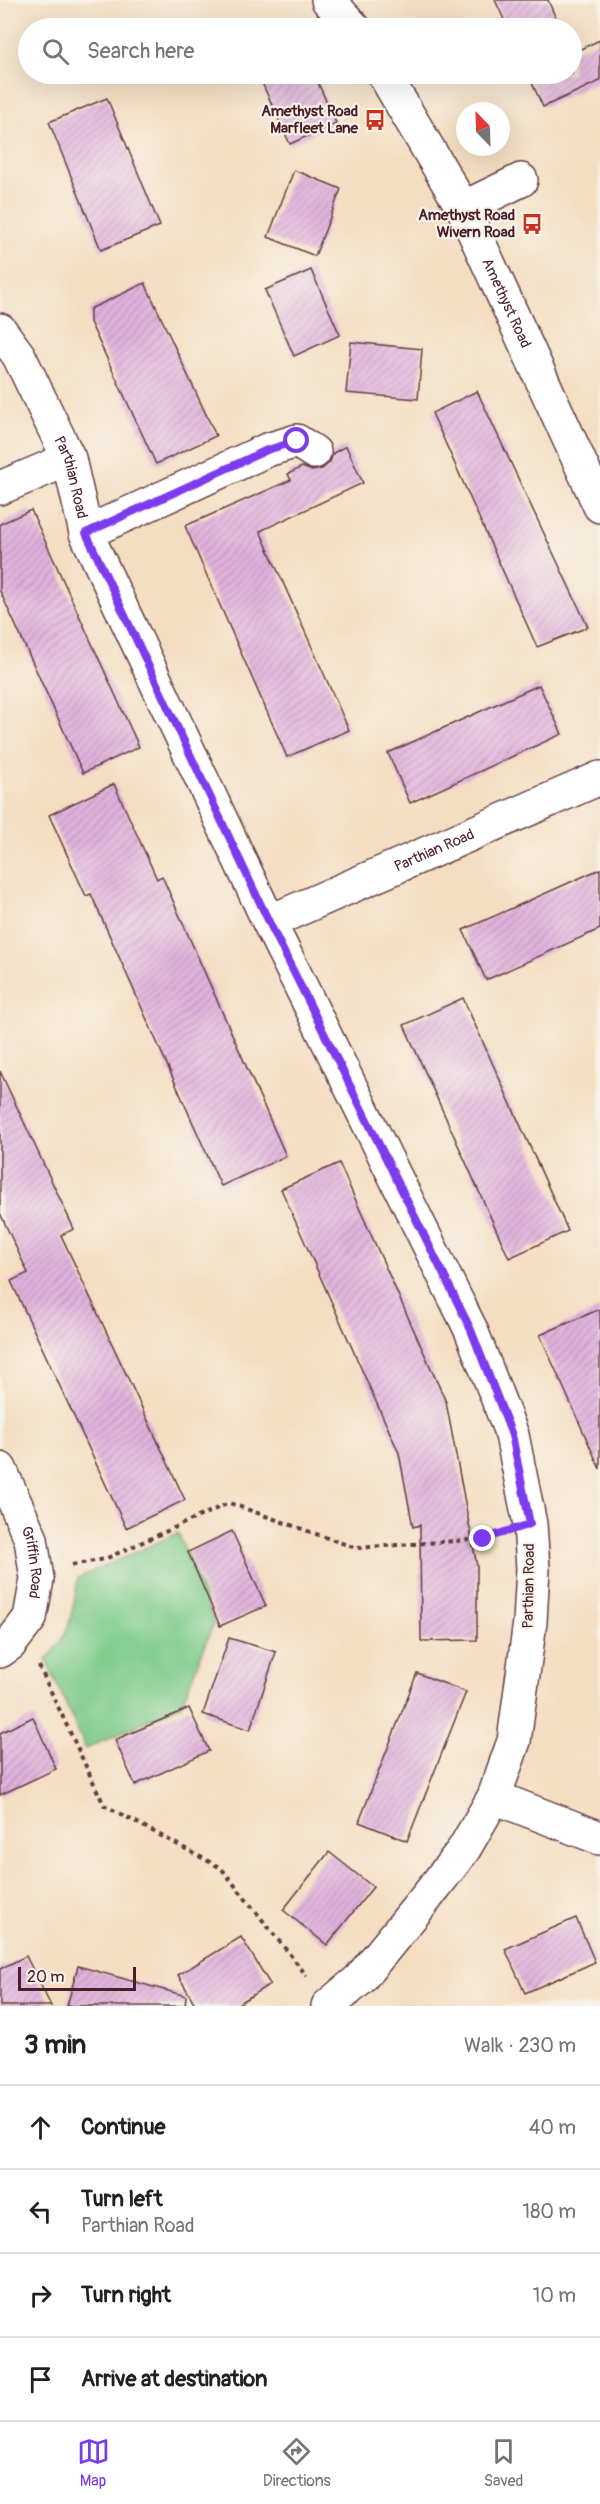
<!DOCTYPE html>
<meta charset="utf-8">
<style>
:root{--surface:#fff;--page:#f2f2f2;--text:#202124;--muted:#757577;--line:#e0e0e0;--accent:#7c3aed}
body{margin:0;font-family:Pangolin,sans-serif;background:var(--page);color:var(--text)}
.compass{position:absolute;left:456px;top:102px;width:54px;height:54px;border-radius:50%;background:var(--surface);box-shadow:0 6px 24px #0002;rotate:337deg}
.scale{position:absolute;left:18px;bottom:15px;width:118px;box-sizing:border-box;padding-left:6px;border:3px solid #4a1f2b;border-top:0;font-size:16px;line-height:21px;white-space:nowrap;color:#4a1f2b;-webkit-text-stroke:4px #f7f3e8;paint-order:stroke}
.stop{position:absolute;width:18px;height:18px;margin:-14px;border:4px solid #7c3aed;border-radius:50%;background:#fff}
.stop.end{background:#7c3aed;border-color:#fff;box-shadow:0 2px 6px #0008}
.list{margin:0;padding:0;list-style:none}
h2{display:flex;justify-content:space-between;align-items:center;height:78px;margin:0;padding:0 24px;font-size:26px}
h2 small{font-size:20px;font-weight:400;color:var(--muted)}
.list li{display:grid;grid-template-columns:39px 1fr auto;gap:18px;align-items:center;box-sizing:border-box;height:84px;padding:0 24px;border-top:2px solid var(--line)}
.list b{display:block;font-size:22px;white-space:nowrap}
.list p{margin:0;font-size:20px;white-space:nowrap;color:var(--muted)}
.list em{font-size:20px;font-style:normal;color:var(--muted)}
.icon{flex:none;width:33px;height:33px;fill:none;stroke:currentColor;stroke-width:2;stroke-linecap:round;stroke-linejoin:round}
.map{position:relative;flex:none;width:600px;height:2006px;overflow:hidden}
.search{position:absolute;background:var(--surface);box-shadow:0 6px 24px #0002;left:18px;right:18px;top:18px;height:66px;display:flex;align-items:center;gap:15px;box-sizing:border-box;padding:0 21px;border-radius:33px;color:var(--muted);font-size:22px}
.sheet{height:414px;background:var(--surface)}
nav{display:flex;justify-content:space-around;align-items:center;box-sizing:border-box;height:84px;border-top:2px solid var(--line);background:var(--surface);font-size:16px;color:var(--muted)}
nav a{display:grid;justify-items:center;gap:3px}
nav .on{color:var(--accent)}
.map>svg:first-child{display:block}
</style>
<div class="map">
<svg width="600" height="2006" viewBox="0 0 600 2006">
<defs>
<pattern id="building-hatch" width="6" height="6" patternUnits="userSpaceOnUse" patternTransform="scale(1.5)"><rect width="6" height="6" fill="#e1b2de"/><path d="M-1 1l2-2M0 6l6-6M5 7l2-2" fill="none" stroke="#b890b4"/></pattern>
</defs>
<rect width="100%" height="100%" fill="#f7f3e8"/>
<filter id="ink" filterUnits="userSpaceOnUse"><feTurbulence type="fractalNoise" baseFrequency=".0167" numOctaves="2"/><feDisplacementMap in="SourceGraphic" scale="12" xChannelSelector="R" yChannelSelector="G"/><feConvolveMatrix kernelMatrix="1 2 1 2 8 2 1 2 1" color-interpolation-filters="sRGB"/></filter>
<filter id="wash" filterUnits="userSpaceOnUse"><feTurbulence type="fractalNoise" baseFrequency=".008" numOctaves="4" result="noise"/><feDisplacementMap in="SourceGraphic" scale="24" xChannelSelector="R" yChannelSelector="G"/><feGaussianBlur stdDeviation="1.35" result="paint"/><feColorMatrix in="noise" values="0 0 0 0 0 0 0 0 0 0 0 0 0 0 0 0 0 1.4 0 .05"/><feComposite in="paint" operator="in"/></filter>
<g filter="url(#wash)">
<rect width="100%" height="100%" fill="#f4dec2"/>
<!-- green -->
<path fill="#7dcb8b" stroke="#64755b" stroke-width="1.5" d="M 178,1533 L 214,1622 L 181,1705 L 86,1749 L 46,1660 C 71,1635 73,1611 78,1578 Z"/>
<g id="blocks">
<!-- building -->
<g fill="url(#building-hatch)">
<path d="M 495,0 L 548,0 L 560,28 L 508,28 Z"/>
<path d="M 600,40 L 600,81 L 543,107 L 528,74 L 572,74 L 572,53 Z"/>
<path d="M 258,74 L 314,74 L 336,123 L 290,144 Z"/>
<path d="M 107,98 L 160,226 L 101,250 L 49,122 Z"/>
<path d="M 294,170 L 341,189 L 315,256 L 268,237 Z"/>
<path d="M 311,270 L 340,335 L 294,356 L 265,290 Z"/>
<path d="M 145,283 L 216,436 L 156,464 L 90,322 L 90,309 Z"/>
<path d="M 351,342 L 422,349 L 418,399 L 346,393 Z"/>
<path d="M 477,391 L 588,627 L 537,647 L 432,413 Z"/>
<path d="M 346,446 L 363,483 L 260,531 L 349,730 L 287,757 L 185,526 L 291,480 L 288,474 L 302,467 L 312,471 L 322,469 L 330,462 L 333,453 Z"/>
<path d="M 31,510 L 139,747 L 83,773 L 0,591 L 0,524 Z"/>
<path d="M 539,685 L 562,734 L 410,803 L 388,753 Z"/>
<path d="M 114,784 L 157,879 L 162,876 L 286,1156 L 221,1186 L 91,894 L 86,896 L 49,815 Z"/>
<path d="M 600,869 L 600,929 L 486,980 L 463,930 Z"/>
<path d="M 463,998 L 568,1231 L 509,1258 L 404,1025 Z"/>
<path d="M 0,1071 L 74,1229 L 61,1235 L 185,1500 L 126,1528 L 11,1281 L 28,1273 L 0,1213 Z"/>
<path d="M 339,1163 L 446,1402 L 477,1566 L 477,1640 L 421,1641 L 420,1525 L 413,1527 L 399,1453 L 281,1189 Z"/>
<path d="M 600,1309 L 600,1469 L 540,1335 Z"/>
<path d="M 232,1531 L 266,1606 L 220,1626 L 188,1552 Z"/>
<path d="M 229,1638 L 276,1652 L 250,1730 L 203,1714 Z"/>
<path d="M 417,1673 L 466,1692 L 407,1841 L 359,1822 Z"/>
<path d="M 189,1708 L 209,1751 L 135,1785 L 115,1740 Z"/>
<path d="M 33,1717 L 56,1769 L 0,1795 L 0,1733 Z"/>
<path d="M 329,1852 L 373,1887 L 327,1945 L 283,1910 Z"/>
<path d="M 576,1918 L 595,1962 L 525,1993 L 505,1949 Z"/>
<path d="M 241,1937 L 270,1984 L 235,2006 L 196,2006 L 178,1975 Z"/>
<path d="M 26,1956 L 51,2006 L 0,2006 L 0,1969 Z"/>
<path d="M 78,1966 L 186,1996 L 185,2006 L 67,2006 Z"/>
</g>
</g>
</g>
<g filter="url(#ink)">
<use href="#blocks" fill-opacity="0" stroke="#643c42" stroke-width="1.5"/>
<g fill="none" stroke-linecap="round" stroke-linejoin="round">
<defs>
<g id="minor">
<path d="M 328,0 L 354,28"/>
<path id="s1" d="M 384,74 L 463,208 L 600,506"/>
<path d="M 463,208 L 521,180"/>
<path id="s2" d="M 0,330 L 19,356 L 69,459 L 86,533 L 269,922 L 471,1330 L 512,1435 L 530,1524 L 533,1568 L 530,1622 L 514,1741 L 494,1797 L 464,1849 L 426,1898 L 359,1980 L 328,2006"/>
<path d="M 0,488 L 69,459"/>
<path d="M 86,533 L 267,450 L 297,441 L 314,452"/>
<path id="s3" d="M 269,922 L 600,778"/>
<path id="s4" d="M 0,1469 L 31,1539 L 37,1579 L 30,1618 L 10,1644 L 0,1651"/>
<path d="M 494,1797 L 600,1838"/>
</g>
</defs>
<!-- minor casing -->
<use href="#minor" stroke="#643c42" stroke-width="36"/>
<!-- path -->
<g stroke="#643c42" stroke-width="4" stroke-dasharray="4.5 4.5" stroke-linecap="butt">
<path d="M 72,1565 L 105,1559 L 229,1503 L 356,1548 L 483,1539 L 493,1535"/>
<path d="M 39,1666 L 104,1805 L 221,1868 L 307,1976"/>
</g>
<!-- minor -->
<use href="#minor" stroke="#fff" stroke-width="33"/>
</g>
</g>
<g fill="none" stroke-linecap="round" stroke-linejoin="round" filter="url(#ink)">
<!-- route -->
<path stroke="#7c3aed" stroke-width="8" d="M 297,441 L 267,450 L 86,533 L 269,922 L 471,1330 L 512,1435 L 530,1524 L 483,1539"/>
</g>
<!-- icons -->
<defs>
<symbol id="bus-bare" viewBox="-9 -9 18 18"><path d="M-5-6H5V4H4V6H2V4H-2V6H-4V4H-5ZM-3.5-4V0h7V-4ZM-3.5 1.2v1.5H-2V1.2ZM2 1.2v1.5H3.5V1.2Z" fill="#c8321e" stroke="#f7f3e8" stroke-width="2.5" paint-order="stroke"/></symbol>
</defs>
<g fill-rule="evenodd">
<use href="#bus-bare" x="360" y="105" width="30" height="30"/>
<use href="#bus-bare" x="517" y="209" width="30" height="30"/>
</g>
<g text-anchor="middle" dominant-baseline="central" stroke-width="4.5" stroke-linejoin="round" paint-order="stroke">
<!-- poi labels -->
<g font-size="15" font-weight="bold" fill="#4a1f2b" stroke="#f7f3e8" text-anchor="end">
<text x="358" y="111">Amethyst Road<tspan x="358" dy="17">Marfleet Lane</tspan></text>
<text x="515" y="215">Amethyst Road<tspan x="515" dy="17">Wivern Road</tspan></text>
</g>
<!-- street labels -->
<g font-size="15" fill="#4a1f2b" stroke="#f7f3e8">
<text stroke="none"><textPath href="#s1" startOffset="260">Amethyst Road</textPath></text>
<text stroke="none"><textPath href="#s2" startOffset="165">Parthian Road</textPath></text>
<text stroke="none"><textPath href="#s3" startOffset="180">Parthian Road</textPath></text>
<text stroke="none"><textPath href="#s4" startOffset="100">Griffin Road</textPath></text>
<text transform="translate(529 1586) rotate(-89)">Parthian Road</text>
</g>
</g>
</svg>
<svg class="compass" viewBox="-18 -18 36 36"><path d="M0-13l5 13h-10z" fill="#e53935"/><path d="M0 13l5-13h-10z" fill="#757577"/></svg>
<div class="scale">20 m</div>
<div class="stop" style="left:297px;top:441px"></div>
<div class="stop end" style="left:483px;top:1539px"></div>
<div class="search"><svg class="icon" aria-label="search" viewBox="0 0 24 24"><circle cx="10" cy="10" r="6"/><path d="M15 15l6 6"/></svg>Search here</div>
</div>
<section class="sheet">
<h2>3 min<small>Walk · 230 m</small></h2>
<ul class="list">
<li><svg class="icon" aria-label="ahead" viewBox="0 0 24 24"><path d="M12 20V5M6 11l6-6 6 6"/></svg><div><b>Continue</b></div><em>40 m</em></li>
<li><svg class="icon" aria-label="left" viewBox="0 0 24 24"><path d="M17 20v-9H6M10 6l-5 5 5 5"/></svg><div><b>Turn left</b><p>Parthian Road</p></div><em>180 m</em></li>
<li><svg class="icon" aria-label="right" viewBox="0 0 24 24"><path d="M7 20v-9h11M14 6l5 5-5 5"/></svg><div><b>Turn right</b></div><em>10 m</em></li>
<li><svg class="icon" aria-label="arrive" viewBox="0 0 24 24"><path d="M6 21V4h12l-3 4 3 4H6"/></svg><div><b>Arrive at destination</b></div></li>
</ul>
</section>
<nav>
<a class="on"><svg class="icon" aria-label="map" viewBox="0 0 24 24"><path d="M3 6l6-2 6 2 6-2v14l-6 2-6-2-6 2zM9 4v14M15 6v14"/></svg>Map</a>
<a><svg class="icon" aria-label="directions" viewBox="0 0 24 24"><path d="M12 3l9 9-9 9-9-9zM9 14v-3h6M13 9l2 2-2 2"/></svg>Directions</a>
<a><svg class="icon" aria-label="saved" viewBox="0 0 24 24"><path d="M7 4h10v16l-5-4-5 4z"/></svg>Saved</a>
</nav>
